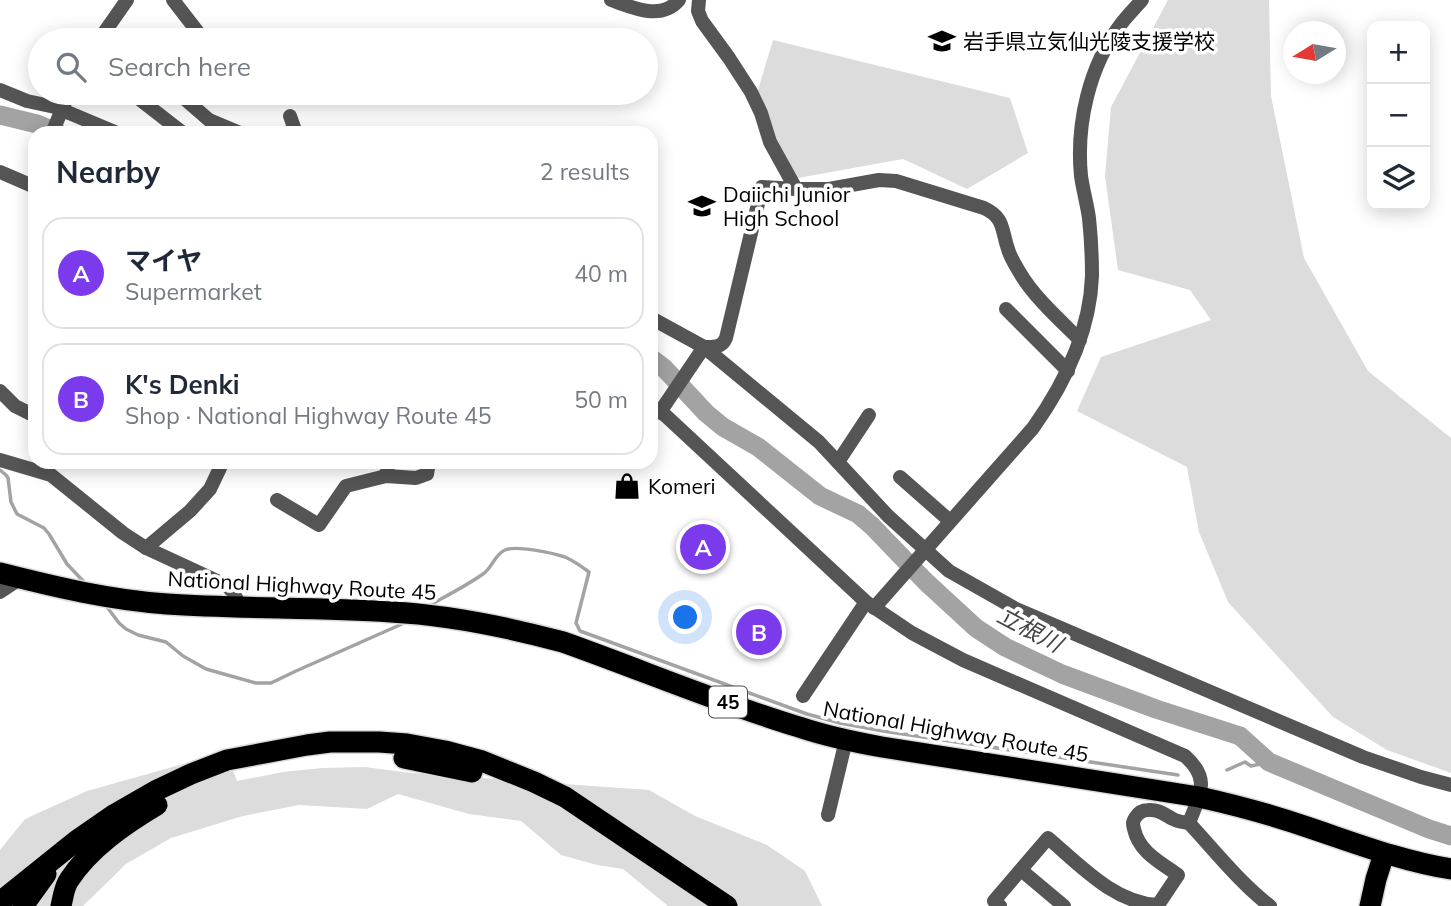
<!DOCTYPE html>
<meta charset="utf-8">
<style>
:root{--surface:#fff;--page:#f6f6f7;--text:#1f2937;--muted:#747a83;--line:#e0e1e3;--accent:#7c3aed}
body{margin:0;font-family:Mulish,"Noto Sans JP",sans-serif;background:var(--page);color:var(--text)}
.controls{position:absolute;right:21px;top:21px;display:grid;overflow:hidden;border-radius:14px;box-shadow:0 4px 18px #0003}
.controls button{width:63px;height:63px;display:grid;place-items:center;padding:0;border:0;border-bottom:2px solid var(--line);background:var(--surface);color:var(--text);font:35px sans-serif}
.compass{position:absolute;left:1283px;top:21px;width:63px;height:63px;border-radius:50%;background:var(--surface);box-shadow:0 4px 18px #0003;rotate:259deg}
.you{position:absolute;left:686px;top:618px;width:24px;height:24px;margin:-18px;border:5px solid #fff;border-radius:50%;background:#1a73e8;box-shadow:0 0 0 10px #1a73e833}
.badge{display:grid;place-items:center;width:46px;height:46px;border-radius:50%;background:var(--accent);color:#fff;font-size:23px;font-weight:700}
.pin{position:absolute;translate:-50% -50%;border:4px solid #fff;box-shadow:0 2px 7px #0006}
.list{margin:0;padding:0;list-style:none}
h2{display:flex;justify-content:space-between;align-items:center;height:91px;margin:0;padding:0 28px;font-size:30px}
h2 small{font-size:23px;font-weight:400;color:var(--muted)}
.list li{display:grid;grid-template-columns:46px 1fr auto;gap:21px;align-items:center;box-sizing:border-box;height:112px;margin:0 14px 14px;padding:0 14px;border:2px solid var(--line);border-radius:21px}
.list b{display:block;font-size:26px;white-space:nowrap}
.list p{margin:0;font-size:23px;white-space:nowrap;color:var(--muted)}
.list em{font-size:23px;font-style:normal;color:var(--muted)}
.icon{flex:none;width:38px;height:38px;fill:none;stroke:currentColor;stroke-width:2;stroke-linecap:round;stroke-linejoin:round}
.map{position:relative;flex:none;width:1451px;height:906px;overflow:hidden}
.search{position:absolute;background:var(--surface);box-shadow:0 4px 18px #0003;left:28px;top:28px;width:630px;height:77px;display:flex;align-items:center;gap:18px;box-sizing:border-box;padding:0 24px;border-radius:38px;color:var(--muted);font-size:26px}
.panel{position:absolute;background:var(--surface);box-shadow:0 4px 18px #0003;left:28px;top:126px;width:630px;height:343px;border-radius:21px}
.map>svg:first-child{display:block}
</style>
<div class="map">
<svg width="1451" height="906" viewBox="0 0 1451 906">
<rect width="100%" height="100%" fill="#fff"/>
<!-- green -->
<g fill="#dcdcdc">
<path d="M 1168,0 L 1269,0 L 1271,96 L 1304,258 L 1368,371 L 1451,438 L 1451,773 L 1387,750 L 1333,717 L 1228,602 L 1199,532 L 1187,467 L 1077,411 L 1101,357 L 1211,320 L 1190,290 L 1118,270 L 1105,176 L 1111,107 Z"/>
<path d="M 773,40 L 1010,98 L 1028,153 L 967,189 L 903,159 L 798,178 L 752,110 Z"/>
<path d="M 227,753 L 237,781 L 283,772 L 322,768 L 365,767 L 411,773 L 649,790 L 695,816 L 767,845 L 805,871 L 822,906 L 668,906 L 623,869 L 597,865 L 561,855 L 521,821 L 469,814 L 398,794 L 367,809 L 299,805 L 243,816 L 171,838 L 126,864 L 83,906 L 0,906 L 0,850 L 25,819 L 87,791 L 201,759 Z"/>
</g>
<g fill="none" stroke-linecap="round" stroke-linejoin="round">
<!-- stream -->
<g stroke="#a3a3a3" stroke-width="3.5">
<path d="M 0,470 L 6,475 L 8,478 L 11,502 L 17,514 L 44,528 L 49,534 L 67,564 L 85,583"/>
<path d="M 430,605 C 448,595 466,586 483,574 C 492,568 495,554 505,550 C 516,545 553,553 565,557 C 574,561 581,566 589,572 L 576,623 L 580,631 L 807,714 L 840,723 L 883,731 L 1178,775"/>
<path d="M 107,607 L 119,623 L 126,629 L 138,635 L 166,642 L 183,656 L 206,669 L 256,683 L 271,683 L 296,671 L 402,624"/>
<path d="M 1227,770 L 1245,762 L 1251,766 L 1269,762"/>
</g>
<!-- river -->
<g stroke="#a3a3a3" stroke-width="19">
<path d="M 0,115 L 37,124 L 58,133"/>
<path d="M 651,358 L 664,368 L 706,413 L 723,427 L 758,447 L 820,496 L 858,514 L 872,526 L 926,582 L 976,628 L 1005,647 L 1062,674 L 1156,709 L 1240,736 L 1269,762 L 1429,829 L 1451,836"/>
</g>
<defs>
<g id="highway">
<path d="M 0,573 C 55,587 110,600 167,604 C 242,609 316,607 391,612 C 449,615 507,627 563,642 C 642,670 719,703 799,727 C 826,736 854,742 882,747 L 1199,797 C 1235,805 1272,815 1307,827 C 1355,843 1401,861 1451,869"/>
<path d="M 404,758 L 472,772"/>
<path d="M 0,902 L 76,841 L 115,814 L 155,791 L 191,774 L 227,760 L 307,745 L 330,742 L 379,742 L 407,744 L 445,751 L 482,761 L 534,782 L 565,797 L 727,906"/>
<path d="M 23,906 L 46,874"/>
<path d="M 61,906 C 63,898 64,887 69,880 C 90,848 125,824 157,805"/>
<path d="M 1370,906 L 1376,879 L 1384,854"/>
</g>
</defs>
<!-- highway casing -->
<use href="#highway" stroke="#dbdbdb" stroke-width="24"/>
<!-- minor -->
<g stroke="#555" stroke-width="14">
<path d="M 173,0 L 204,40"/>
<path d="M 611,0 C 634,8 661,21 679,0"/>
<path d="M 699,0 L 698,11 L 702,21 L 729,58 L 751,92 L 761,113 L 770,142 L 796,189 L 762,187 L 726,338 C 722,348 714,347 704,347"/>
<path d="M 99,40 L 127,0"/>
<path d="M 0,90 L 27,101 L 55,107 L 117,133"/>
<path d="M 178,93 L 209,120 L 240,133"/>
<path d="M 138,98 L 183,133"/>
<path d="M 290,116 L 296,133"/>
<path d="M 52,133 L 69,93"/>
<path d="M 0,172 L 35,187"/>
<path d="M 796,189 L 829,189 L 879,180 L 896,181 L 984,208 C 1005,218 1001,229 1008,249 C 1010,257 1016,266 1020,273 C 1034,297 1060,320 1080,340"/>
<path d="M 1006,309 L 1068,371"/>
<path d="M 651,318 L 704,347 L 819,442 L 888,516 L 949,571 L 1016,609 L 1363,757 L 1421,777 L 1451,785"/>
<path d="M 0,391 L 15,406 L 35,416"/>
<path d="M 651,406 L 666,416 L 866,602 L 912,633 L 963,660 L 1185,756 C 1211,779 1200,794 1189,823 C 1215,851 1240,883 1270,906"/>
<path d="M 660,412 L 704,347"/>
<path d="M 0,460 L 51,475 L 123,533 L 146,548 L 226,585 L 234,593 L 240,607"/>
<path d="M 838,462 L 869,415"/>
<path d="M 386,476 L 389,462"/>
<path d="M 900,477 L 950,521"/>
<path d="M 277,500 L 319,525 L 346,486 L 386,476 L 416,478 L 427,474 L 429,462"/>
<path d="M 146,548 L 190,511 L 210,489 L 220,468"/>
<path d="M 0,592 L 21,578"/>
<path d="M 874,608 L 1033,428 C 1065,383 1090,332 1092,276 C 1092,257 1091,237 1089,218 C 1087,204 1083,190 1081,176 C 1076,124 1089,66 1121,24 C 1127,16 1135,8 1142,0"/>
<path d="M 803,696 L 866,602"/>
<path d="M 828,815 L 846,740"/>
<path d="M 1021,870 L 1064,906"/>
<path d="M 1000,906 L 994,901 L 1048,838 C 1080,865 1114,903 1158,905 L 1178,875 C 1160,862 1139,852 1134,829 C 1133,824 1132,823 1135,818 C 1138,813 1142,810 1148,810 C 1159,809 1165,815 1173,819 C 1178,822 1184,822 1189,823"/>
</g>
<!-- highway -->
<use href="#highway" stroke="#000" stroke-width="21"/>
</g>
<!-- icons -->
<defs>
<symbol id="school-bare" viewBox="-9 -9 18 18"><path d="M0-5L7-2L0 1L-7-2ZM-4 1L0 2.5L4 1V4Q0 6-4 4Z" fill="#000" stroke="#fff" stroke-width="2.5" paint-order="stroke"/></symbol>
<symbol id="shop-bare" viewBox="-9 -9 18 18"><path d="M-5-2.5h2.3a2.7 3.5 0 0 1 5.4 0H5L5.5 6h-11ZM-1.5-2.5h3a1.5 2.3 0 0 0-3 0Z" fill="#000" stroke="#fff" stroke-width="2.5" paint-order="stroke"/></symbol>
</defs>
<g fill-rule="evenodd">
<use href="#school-bare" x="923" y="22" width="38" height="38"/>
<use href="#school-bare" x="683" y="187" width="38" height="38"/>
<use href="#shop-bare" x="608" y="467" width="38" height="38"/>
</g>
<g text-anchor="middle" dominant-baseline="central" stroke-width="7" stroke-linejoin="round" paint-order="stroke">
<!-- shield labels -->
<rect fill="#fff" stroke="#4c4c4c" stroke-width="2" x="709" y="686.5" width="38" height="31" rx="5"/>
<g font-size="19" font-weight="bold" fill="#000">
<text x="728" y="702">45</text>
</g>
<!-- poi labels -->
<g font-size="21" fill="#000" stroke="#fff" text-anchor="start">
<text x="963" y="41">岩手県立気仙光陵支援学校</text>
<text x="723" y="194">Daiichi Junior<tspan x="723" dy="24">High School</tspan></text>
<text x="648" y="486">Komeri</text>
</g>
<!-- street labels -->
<g font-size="21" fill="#000" stroke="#fff">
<text transform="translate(302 585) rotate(3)">National Highway Route 45</text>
<text transform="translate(956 731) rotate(10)">National Highway Route 45</text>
</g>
<!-- water labels -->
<g font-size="23" font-style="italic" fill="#444" stroke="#fff">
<text transform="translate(1030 629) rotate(28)">立根川</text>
</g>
</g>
</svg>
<div class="controls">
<button>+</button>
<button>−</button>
<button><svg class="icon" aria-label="layers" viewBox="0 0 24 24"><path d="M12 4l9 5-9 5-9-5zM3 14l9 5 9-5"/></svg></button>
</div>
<svg class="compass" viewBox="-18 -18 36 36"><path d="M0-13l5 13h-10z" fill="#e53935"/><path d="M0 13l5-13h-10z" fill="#747a83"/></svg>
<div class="you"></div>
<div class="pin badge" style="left:703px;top:547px">A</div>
<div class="pin badge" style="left:759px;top:632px">B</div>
<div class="search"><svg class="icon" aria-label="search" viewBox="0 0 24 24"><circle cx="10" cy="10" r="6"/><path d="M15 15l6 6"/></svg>Search here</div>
<section class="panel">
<h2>Nearby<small>2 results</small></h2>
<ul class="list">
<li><span class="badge">A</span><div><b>マイヤ</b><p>Supermarket</p></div><em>40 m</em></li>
<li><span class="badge">B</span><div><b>K's Denki</b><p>Shop · National Highway Route 45</p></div><em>50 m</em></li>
</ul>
</section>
</div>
